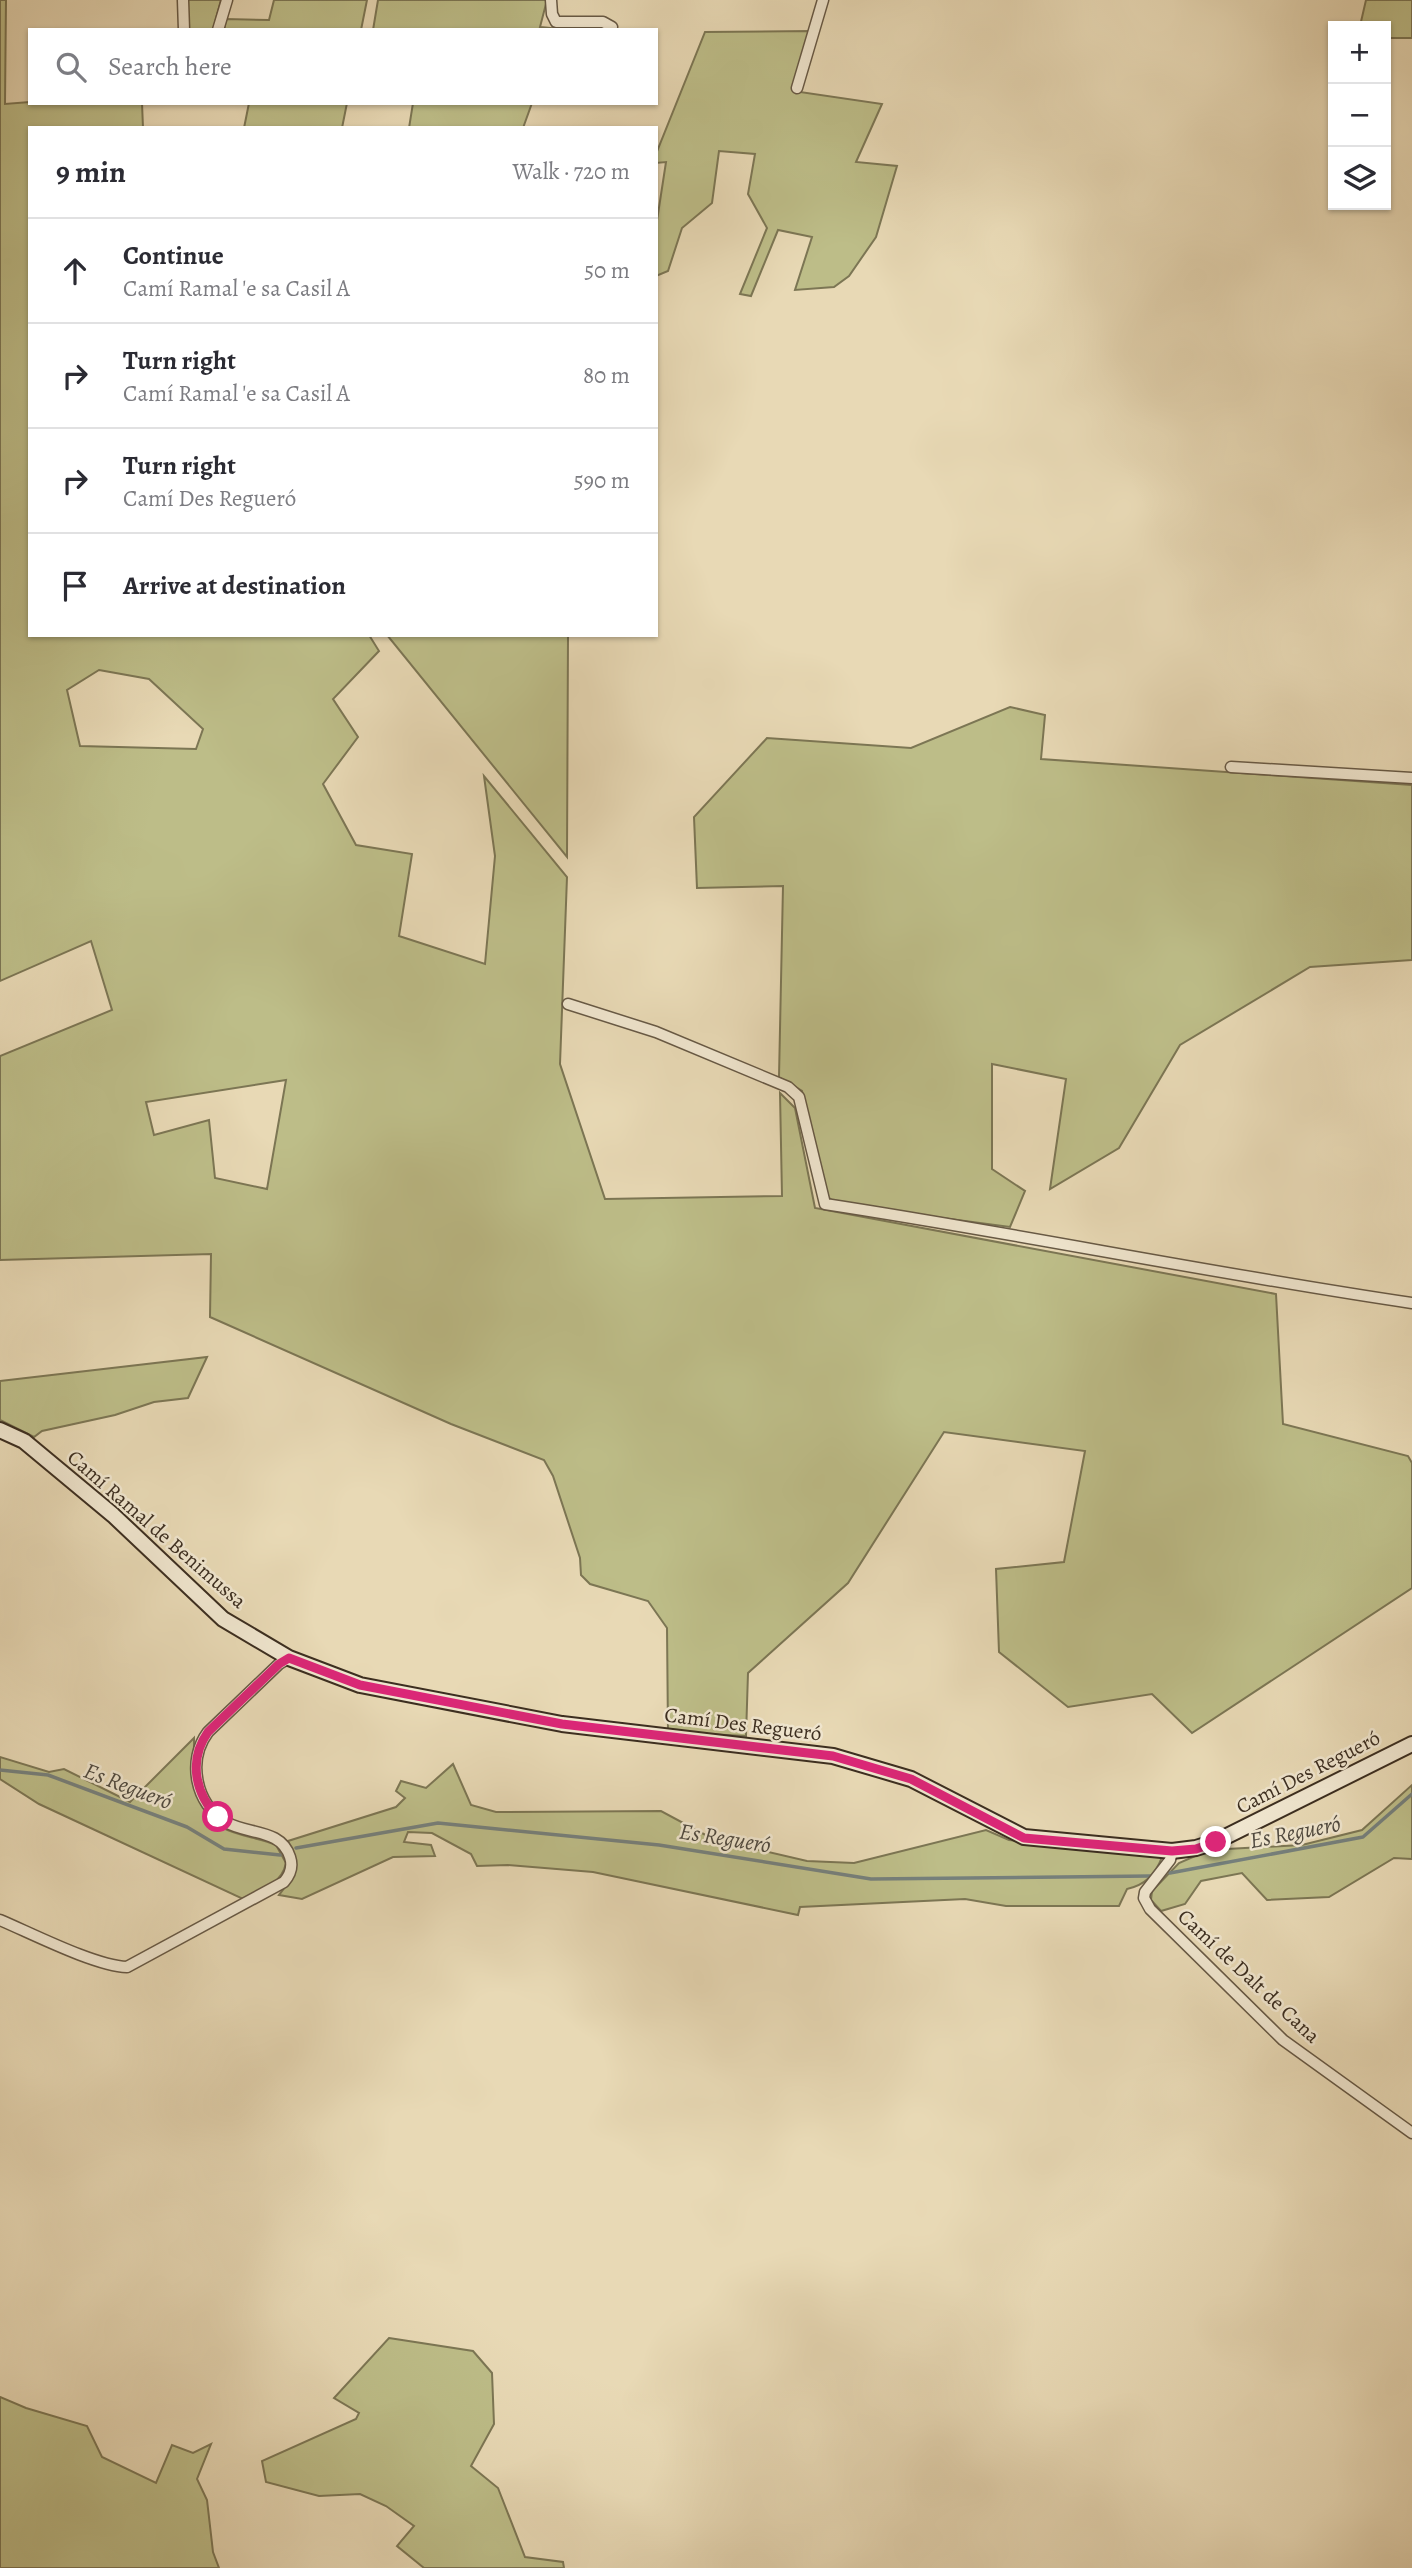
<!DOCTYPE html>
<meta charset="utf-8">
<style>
:root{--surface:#fff;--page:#f7f7f7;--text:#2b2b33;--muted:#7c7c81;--line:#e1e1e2}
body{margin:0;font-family:Alegreya,serif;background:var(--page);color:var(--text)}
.controls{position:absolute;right:21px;top:21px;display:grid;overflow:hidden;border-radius:0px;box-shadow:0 2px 5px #0004}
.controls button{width:63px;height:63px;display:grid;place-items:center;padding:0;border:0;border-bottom:2px solid var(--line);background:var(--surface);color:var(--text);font:35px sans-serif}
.stop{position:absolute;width:21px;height:21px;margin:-16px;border:5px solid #db2777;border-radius:50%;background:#fff}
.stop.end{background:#db2777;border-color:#fff;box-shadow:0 2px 7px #0008}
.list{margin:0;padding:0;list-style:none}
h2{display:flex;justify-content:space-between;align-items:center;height:91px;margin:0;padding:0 28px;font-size:30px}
h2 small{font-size:23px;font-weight:400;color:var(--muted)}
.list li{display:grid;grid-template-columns:46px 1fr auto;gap:21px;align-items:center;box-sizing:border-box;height:105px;padding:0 28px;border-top:2px solid var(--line)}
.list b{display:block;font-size:26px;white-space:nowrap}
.list p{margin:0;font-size:23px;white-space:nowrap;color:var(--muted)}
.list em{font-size:23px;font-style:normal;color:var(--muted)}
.icon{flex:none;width:38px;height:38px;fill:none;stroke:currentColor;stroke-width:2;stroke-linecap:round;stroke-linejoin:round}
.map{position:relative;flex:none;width:1412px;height:2568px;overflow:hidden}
.search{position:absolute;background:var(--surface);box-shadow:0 2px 5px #0004;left:28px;top:28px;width:630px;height:77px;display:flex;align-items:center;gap:18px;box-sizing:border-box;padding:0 24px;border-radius:0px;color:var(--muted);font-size:26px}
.panel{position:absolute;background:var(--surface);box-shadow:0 2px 5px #0004;left:28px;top:126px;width:630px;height:511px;border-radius:0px}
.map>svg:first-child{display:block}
</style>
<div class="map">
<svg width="1412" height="2568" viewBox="0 0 1412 2568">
<rect width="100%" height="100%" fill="#e8d9b5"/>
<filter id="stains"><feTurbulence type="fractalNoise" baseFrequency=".00286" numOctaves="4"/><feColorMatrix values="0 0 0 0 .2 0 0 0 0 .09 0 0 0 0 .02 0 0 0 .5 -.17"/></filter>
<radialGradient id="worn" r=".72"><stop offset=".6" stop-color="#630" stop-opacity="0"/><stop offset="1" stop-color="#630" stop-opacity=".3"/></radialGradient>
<!-- green -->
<g fill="#bdbd88" stroke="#7c7654" stroke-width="2" fill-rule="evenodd">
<path d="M 0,0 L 6,0 L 5,104 L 30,102 L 142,103 L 143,128 L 30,128 L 30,635 L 369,635 L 379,651 L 333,699 L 358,737 L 323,784 L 356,845 L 412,854 L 399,936 L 485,964 L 495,856 L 484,776 L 567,877 L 560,1064 L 605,1199 L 782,1196 L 780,1093 L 795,1108 L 815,1208 L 1276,1294 L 1283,1424 L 1408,1456 L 1412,1463 L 1412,1588 L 1192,1733 L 1152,1694 L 1068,1707 L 999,1652 L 996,1569 L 1064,1562 L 1085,1451 L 944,1432 L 848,1583 L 748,1673 L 746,1736 L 668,1732 L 667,1628 L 648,1601 L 590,1584 L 581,1575 L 580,1558 L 553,1476 L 544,1460 L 451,1424 L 210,1317 L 211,1254 L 0,1260 L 0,1056 L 112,1010 L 91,941 L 0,981 ZM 99,670 L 149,679 L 203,729 L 196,749 L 80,746 L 67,690 ZM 286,1080 L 267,1189 L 215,1178 L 209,1120 L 154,1135 L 146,1102 Z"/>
<path d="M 187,0 L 221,0 L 213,30 L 189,30 Z"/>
<path d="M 274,0 L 367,0 L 361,30 L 224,30 L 226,19 L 269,20 Z"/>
<path d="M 378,0 L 547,0 L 540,27 L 571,30 L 373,30 Z"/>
<path d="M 1366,0 L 1412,0 L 1412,38 L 1386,38 L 1386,26 L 1360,26 Z"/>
<path d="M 811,31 L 793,91 L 882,104 L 856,162 L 897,166 L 876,237 L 849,276 L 834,287 L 795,290 L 812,237 L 778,230 L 751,296 L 740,294 L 767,228 L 748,194 L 755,154 L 719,151 L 712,203 L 682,228 L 668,271 L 656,276 L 656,227 L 666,162 L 656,163 L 656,154 L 705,32 Z"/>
<path d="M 249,103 L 347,103 L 342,128 L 244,128 Z"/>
<path d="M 413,103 L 532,103 L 523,128 L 409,128 Z"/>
<path d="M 387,635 L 568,635 L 567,857 Z"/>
<path d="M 1010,707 L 1045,715 L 1041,759 L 1412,785 L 1412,960 L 1310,967 L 1180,1045 L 1119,1148 L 1050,1189 L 1066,1079 L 992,1064 L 992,1169 L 1025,1191 L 1010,1227 L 837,1204 L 824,1194 L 802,1091 L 779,1077 L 783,886 L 697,888 L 694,817 L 767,738 L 911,748 Z"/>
<path d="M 207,1357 L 188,1398 L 154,1402 L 115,1415 L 42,1431 L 34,1437 L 0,1420 L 0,1381 Z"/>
<path d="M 194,1738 C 194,1770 191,1809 223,1828 C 237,1836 260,1838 276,1845 L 286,1863 C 282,1884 261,1891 243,1899 L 39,1804 L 0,1779 L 0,1757 L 49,1772 L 64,1769 L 130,1802 Z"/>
<path d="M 453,1764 L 471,1805 L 496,1812 L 661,1811 L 713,1839 L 807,1861 L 854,1863 L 986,1830 L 1009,1840 L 1162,1857 C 1155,1875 1145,1885 1127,1889 L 1119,1906 L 1006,1906 L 965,1899 L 800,1907 L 798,1915 L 593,1872 L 508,1865 L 477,1866 L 471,1854 L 432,1833 L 408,1832 L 404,1842 L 431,1845 L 435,1856 L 393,1857 L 302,1899 L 279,1895 C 297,1873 295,1867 288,1841 L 396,1807 L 405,1798 L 396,1791 L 401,1781 L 426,1788 Z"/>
<path d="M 1412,1785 L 1412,1859 L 1394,1858 L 1329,1897 L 1267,1900 L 1242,1873 L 1201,1881 L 1185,1904 L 1161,1911 L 1151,1900 L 1152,1891 L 1179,1863 L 1209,1850 L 1302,1845 L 1362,1830 Z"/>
<path d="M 389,2338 L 473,2351 L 492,2373 L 494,2424 L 471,2466 L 498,2488 L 525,2557 L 563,2562 L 564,2568 L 424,2568 L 397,2546 L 414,2526 L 386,2506 L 360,2494 L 319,2496 L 266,2482 L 262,2461 L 356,2419 L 359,2413 L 334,2398 Z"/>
<path d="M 0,2397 L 26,2408 L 87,2426 L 102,2457 L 156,2483 L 172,2445 L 193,2453 L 211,2444 L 197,2479 L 207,2500 L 213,2552 L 219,2568 L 0,2568 Z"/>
</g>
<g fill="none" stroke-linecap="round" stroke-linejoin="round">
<!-- stream -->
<g stroke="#76807c" stroke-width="3.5">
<path d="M 0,1770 L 48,1775 L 187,1827 L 224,1849 L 280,1855"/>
<path d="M 296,1848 L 438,1823 L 659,1845 L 871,1879 L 1150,1876"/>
<path d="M 1170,1873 L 1363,1837 L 1412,1794"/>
</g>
<defs>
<g id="street">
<path d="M 183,0 L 184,30"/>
<path d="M 551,0 L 552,14 L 556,22 L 603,22 L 612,27"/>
<path d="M 218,30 L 227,0"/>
<path d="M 797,88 L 823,0"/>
<path d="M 1231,767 L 1412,778"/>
<path d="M 568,1004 L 656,1032 L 788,1087 L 799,1097 L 825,1204 C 1021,1234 1215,1274 1412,1303"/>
<path d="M 1172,1851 L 1170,1860 L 1145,1892 L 1144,1898 L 1150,1909 L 1283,2040 L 1412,2133"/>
<path d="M 0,1920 C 31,1933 95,1966 127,1967 L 284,1882 C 291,1874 293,1866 290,1857 C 281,1828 247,1835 226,1822 C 195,1804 187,1760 208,1732 L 279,1664 L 289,1658"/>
</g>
<path id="secondary" d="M 0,1430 L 24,1441 L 113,1515 L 223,1619 L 289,1658 L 360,1685 L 562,1724 L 833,1756 L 911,1779 L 1024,1837 L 1172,1851 L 1196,1848 L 1215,1842 L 1412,1744"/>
</defs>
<!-- street casing -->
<use href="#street" stroke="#675945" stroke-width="13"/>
<!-- secondary casing -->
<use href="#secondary" stroke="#3c2e20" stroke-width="18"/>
<!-- street -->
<use href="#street" stroke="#f0e6cf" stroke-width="10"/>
<!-- secondary -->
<use href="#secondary" stroke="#f0e6cf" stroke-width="14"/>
</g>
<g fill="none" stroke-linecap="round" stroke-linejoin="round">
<!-- route -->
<path stroke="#db2777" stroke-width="9" d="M 218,1817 C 195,1794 188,1760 208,1732 L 279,1664 L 289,1658 L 360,1685 L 562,1724 L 833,1756 L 911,1779 L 1024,1838 L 1172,1851 L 1196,1849 L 1216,1842"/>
</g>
<g text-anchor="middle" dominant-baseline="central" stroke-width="5" stroke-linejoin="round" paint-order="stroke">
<!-- street labels -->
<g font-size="21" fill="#3c2e20" stroke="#f0e6cf">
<text transform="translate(157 1529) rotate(41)">Camí Ramal de Benimussa</text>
<text transform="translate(743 1724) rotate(7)">Camí Des Regueró</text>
<text transform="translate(1308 1772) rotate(-27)">Camí Des Regueró</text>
<text transform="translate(1249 1976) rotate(43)">Camí de Dalt de Cana</text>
</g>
<!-- water labels -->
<g font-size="23" font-style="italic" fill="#4f493f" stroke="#f0e6cf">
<text transform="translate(128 1786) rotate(21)">Es Regueró</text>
<text transform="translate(1295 1832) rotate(-11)">Es Regueró</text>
<text transform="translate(725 1838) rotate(9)">Es Regueró</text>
</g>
</g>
<rect width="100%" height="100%" filter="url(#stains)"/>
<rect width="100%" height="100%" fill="url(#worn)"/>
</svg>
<div class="controls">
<button>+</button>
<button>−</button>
<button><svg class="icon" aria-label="layers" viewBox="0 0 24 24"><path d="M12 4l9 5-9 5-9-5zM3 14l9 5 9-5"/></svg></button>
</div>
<div class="stop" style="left:218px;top:1817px"></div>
<div class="stop end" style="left:1216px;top:1842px"></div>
<div class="search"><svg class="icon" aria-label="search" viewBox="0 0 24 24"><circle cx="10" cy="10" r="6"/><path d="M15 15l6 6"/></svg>Search here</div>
<section class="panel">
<h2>9 min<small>Walk · 720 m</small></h2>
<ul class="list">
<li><svg class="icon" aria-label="ahead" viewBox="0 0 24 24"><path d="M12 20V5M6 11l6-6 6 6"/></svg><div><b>Continue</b><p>Camí Ramal 'e sa Casil A</p></div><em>50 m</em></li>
<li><svg class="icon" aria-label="right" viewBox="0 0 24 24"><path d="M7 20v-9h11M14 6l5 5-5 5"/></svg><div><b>Turn right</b><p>Camí Ramal 'e sa Casil A</p></div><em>80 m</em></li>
<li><svg class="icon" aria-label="right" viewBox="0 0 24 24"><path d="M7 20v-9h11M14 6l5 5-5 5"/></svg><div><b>Turn right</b><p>Camí Des Regueró</p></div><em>590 m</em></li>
<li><svg class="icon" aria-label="arrive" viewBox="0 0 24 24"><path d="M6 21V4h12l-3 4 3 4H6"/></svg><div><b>Arrive at destination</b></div></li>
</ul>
</section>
</div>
